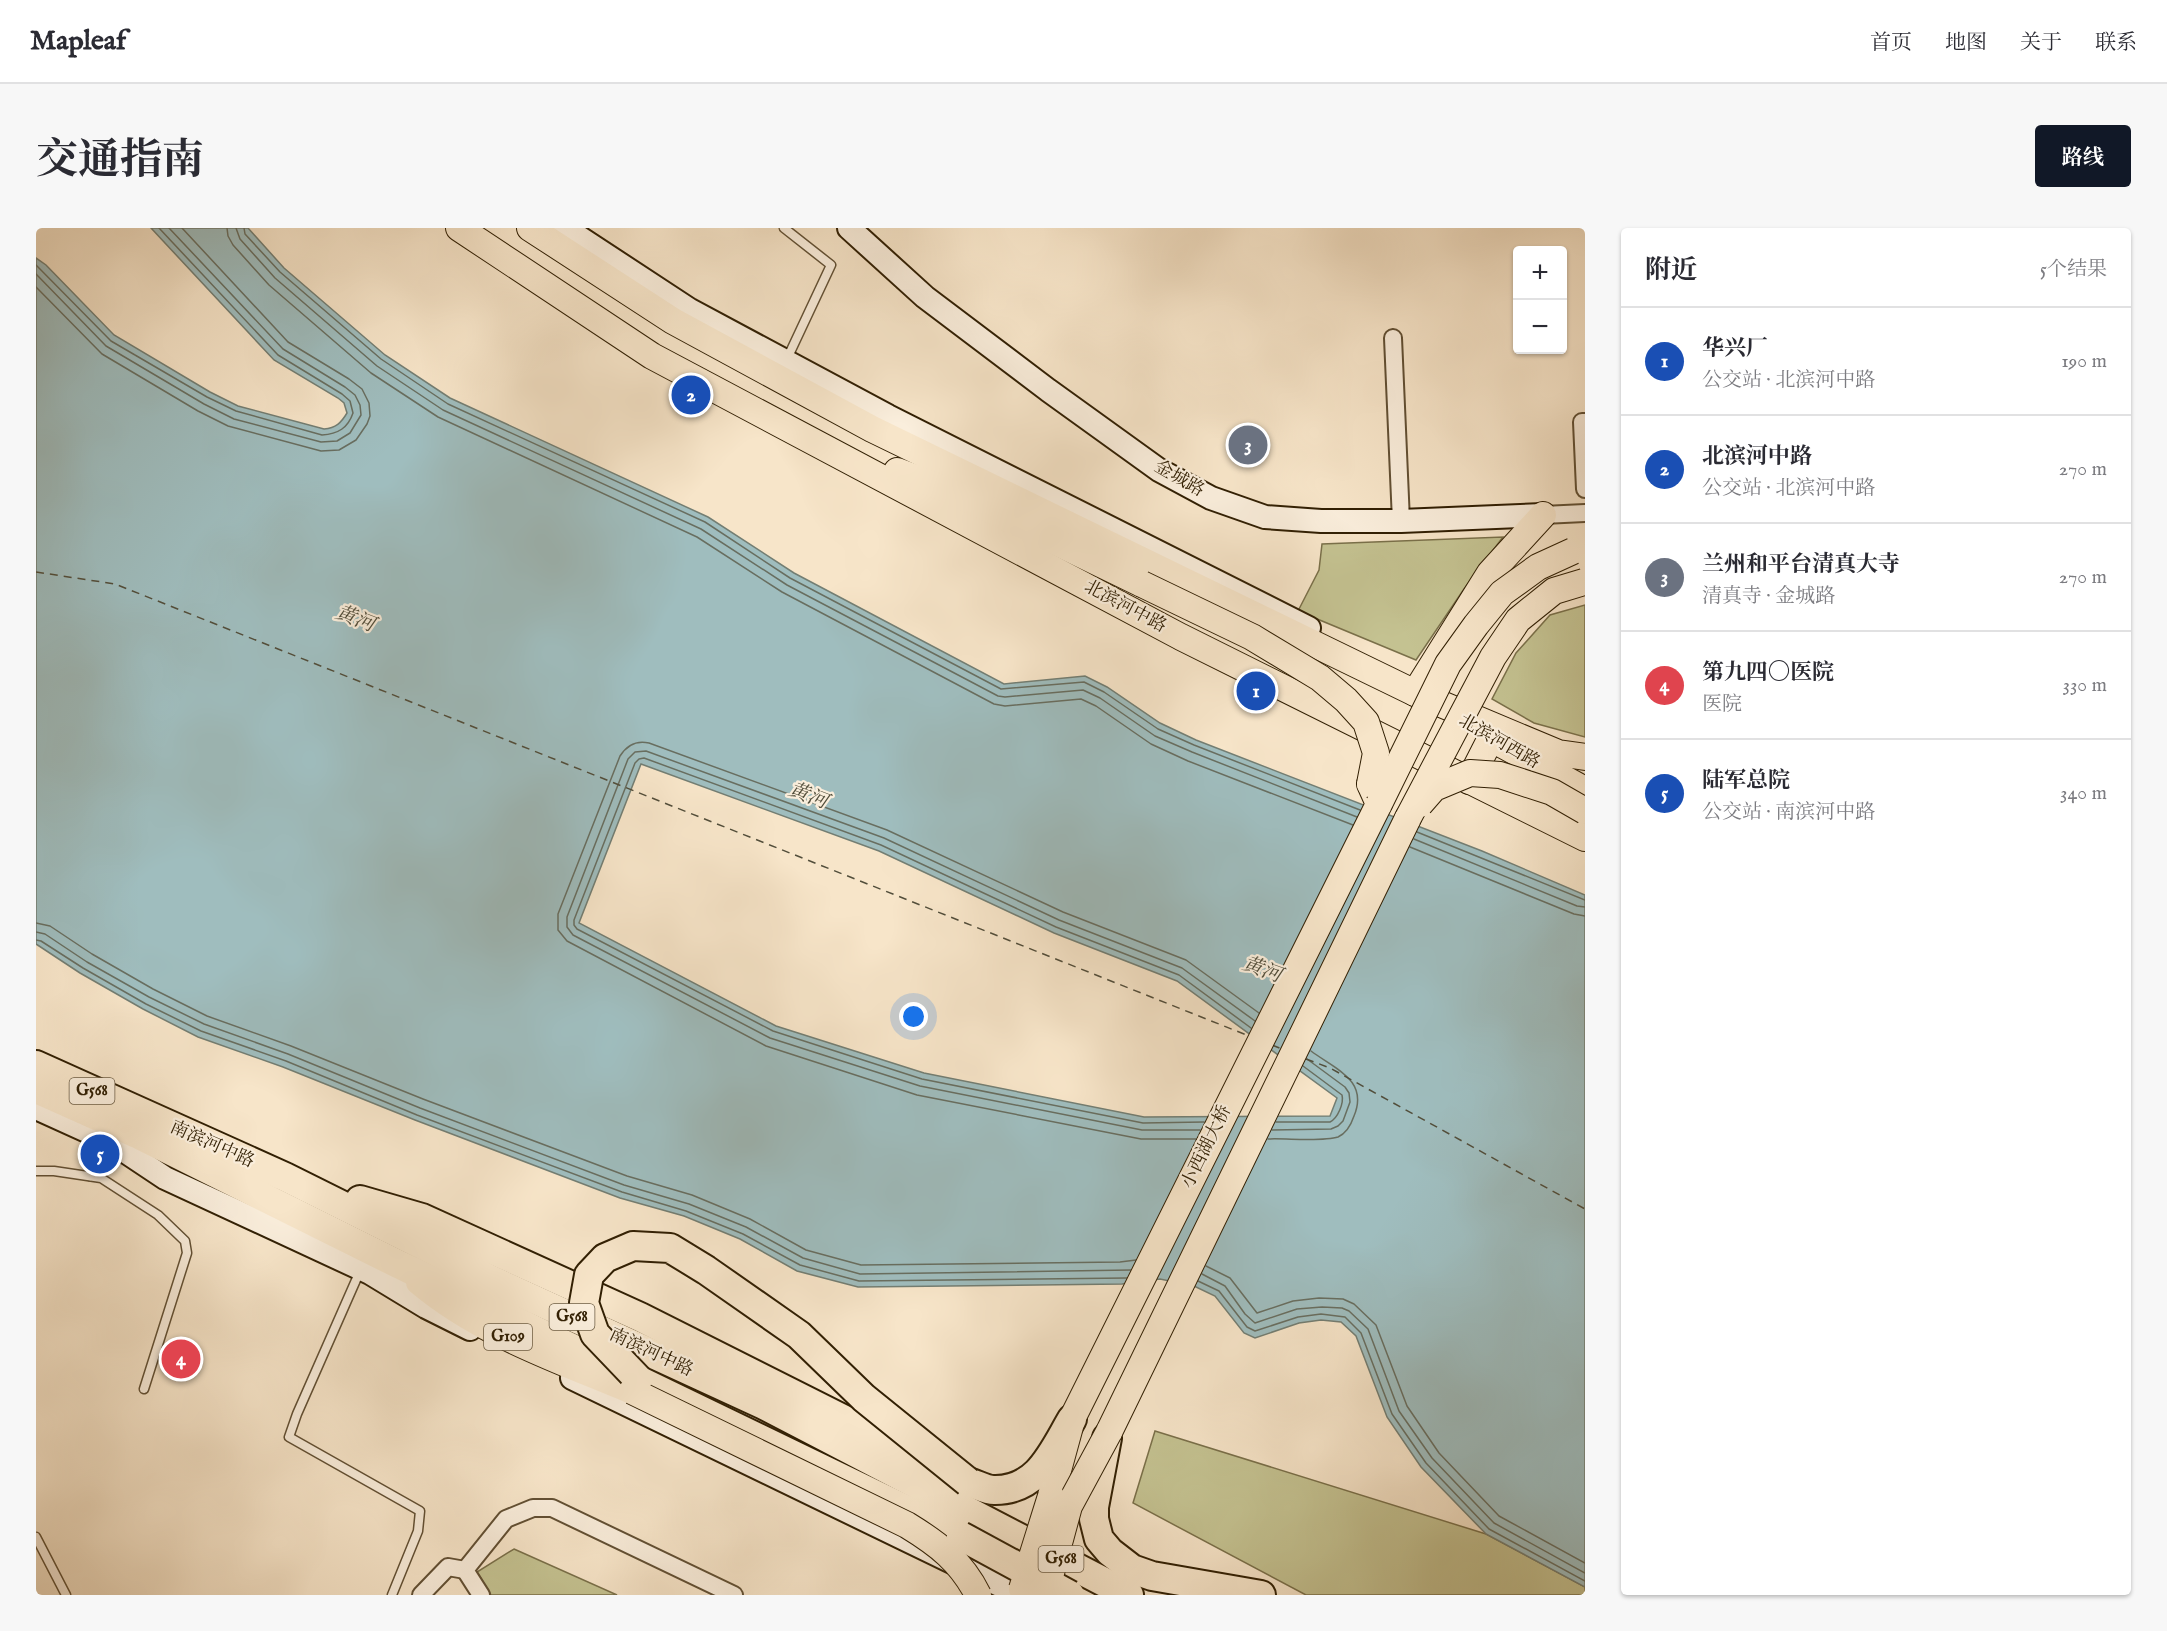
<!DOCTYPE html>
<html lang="zh">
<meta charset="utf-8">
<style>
:root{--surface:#fff;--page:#f7f7f7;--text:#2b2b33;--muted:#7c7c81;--line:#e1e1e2;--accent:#111827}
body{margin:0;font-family:"IM FELL English","Noto Serif SC",serif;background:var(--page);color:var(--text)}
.controls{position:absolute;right:18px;top:18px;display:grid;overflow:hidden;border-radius:6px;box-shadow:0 2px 4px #0004}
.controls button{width:54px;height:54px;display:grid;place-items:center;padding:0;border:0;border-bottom:2px solid var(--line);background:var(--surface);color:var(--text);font:30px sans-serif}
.you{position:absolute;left:878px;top:789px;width:21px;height:21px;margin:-15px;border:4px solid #fff;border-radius:50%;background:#1a73e8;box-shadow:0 0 0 9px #1a73e833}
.badge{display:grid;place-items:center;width:39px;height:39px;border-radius:50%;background:var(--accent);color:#fff;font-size:20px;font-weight:700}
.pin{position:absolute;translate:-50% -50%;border:3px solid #fff;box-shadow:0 2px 6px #0006}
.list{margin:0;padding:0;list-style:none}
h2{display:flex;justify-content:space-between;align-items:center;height:78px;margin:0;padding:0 24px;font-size:26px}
h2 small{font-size:20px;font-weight:400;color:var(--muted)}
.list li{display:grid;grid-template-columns:39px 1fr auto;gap:18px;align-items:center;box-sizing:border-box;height:108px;padding:0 24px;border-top:2px solid var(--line)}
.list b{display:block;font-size:22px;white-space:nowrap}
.list p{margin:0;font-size:20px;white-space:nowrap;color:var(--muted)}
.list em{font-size:20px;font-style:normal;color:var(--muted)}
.map{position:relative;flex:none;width:1549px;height:1367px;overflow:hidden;border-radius:6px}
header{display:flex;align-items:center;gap:36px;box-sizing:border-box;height:84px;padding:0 30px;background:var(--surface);border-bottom:2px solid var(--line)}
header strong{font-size:28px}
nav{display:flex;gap:33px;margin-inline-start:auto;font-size:21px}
.intro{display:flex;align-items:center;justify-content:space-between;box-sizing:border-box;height:144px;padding:0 36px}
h1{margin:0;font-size:42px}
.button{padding:15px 27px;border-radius:6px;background:var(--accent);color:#fff;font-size:21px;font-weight:700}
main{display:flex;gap:36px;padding:0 36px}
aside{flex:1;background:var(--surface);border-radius:6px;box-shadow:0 2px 4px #0004}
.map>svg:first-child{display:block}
</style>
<header>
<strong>Mapleaf</strong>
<nav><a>首页</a><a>地图</a><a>关于</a><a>联系</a></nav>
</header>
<div class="intro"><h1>交通指南</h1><a class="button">路线</a></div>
<main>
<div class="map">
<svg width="1549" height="1367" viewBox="0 0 1549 1367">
<rect width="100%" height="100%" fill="#f7e5c9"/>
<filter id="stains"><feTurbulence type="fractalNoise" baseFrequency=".00333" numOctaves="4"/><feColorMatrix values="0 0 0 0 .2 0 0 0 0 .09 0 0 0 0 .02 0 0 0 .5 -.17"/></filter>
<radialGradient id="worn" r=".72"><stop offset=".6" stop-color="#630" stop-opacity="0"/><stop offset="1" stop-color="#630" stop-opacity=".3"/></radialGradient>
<!-- green -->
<g fill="#c4c291" stroke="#7a704a" stroke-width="1.5">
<path d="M 1467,309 L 1428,361 L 1380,432 L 1262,383 L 1283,342 L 1286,316 Z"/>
<path d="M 1549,377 L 1549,509 L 1498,495 L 1456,471 L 1480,425 L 1514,387 Z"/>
<path d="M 1119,1203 L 1450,1306 L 1549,1359 L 1549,1367 L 1270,1367 L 1097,1275 Z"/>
<path d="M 478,1321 L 581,1367 L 455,1367 L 441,1344 Z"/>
</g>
<!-- water -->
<path fill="#9fbdbe" stroke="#737e73" stroke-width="1.5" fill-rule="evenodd" d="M 115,0 L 212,0 L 248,40 L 349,127 L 414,170 L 672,289 L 758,345 L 968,456 L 1049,448 L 1071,459 L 1124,495 L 1160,512 L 1446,623 L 1549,667 L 1549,1359 L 1450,1306 L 1385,1239 L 1351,1189 L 1320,1108 L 1305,1094 L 1285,1092 L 1263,1095 L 1219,1110 L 1208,1105 L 1179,1068 L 1158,1058 L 1124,1051 L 1086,1056 L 822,1059 L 761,1043 L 704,1011 L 648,988 L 584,970 L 379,892 L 247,839 L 162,809 L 107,781 L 44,745 L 0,716 L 0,30 L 10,37 L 78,107 L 174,164 L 202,178 L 288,201 C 300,200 305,195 311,185 L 308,175 L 302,170 L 238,132 ZM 605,536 L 843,623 L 1018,705 L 1141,753 L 1301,870 L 1294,888 L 1108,889 L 888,845 L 740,798 L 543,695 Z"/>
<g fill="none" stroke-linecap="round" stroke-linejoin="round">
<!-- shore -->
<g stroke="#686e60" stroke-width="1.5">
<path d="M 191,0 L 192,8 L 197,17 L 233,57 L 335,145 L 402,189 L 661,309 L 746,364 L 958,476 L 969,478 L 1045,471 L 1060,478 L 1115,516 L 1152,533 L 1317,597"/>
<path d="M 200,0 L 204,11 L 239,50 L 341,138 L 407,182 L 665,301 L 751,357 L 962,468 L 969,469 L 1047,462 L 1064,470 L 1119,508 L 1156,524 L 1321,589"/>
<path d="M 208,0 L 209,6 L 244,44 L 345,131 L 412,176 L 669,294 L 754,350 L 965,461 L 1048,454 L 1068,464 L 1122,501 L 1158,517 L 1324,582"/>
<path d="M 0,37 L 75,113 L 171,169 L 200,183 L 286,207 C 302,206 312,200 317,185 L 314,173 L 306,166 L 242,127 L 123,0"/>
<path d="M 0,46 L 70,118 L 168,176 L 198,191 L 285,214 L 301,213 L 314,205 L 325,187 L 324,177 L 319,167 L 309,159 L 247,121 L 133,0"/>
<path d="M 0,59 L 66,126 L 162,183 L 192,198 L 285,223 L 303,222 L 320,212 L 331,196 L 334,188 L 333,175 L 326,161 L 313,151 L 252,114 L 146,0"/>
<path d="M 1381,604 L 1549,672"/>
<path d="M 1378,611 L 1541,678 L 1549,679"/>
<path d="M 1374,619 L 1538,686 L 1549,688"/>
<path d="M 0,695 L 14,698 L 56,726 L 117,761 L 171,788 L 255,818 L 387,871 L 591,948 L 656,967 L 714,991 L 770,1022 L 825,1037 L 1084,1034 L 1100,1032"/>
<path d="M 0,704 L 9,706 L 51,734 L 113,769 L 168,796 L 252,826 L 384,880 L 588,957 L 653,976 L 710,999 L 767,1030 L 824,1046 L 1095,1042"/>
<path d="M 0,712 L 5,713 L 47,740 L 110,776 L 165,803 L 250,833 L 381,887 L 586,964 L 650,983 L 707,1006 L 764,1037 L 823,1053 L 1091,1050"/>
<path d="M 1168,894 L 1107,895 L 886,851 L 737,803 L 541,701 L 538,697 L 538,692 L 599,535 L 603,531 L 608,530 L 845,617 L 1020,699 L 1143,747 L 1215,800"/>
<path d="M 1240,894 L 1294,894 C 1302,890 1308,875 1306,867 L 1267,838"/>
<path d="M 1164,902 L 1106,902 L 884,858 L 734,810 L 537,707 L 531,699 L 531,689 L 592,531 L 599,524 L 610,523 L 848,610 L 1023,692 L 1146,740 L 1219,793"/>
<path d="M 1236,902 L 1295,901 L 1302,898 L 1307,893 L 1314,874 L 1313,865 L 1309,859 L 1271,831"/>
<path d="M 1160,911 L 1105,911 L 881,867 L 730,818 L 531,713 L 522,702 L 522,686 L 584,528 C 591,517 600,512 613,515 L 851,602 L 1027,684 L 1150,732 L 1223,785"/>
<path d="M 1232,911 C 1249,910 1287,914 1302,909 C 1311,905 1315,897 1318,888 C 1333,852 1299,841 1275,823"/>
<path d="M 1170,1038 L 1194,1050 L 1221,1085 L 1257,1073 L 1283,1070 L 1307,1071 L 1318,1076 L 1340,1097 L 1371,1178 L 1403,1225 L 1463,1288 L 1549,1335"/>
<path d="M 1166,1046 L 1189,1058 L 1209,1086 L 1219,1095 L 1261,1081 L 1286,1079 L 1306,1080 L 1313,1083 L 1332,1101 L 1363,1183 L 1396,1230 L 1458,1295 L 1549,1345"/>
<path d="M 1162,1053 L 1183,1063 L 1211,1099 L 1219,1103 L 1262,1089 L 1285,1086 L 1309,1089 L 1325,1105 L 1356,1186 L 1390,1235 L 1453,1301 L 1549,1353"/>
</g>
<!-- ferry -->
<g stroke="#524e3b" stroke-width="1.5" stroke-dasharray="8 6" stroke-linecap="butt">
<path d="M 0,344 L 79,356 L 1213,808"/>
<path d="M 1236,817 L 1246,821"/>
<path d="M 1270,831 L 1294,840 L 1549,981"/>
</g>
<defs>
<g id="lane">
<path d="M 748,0 L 795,37 L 750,133"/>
<path d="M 0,943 L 18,943 L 65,950 L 122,987 L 149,1013 L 151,1025 L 108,1161"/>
<path d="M 54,948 L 75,915"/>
<path d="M 324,1043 L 261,1186 L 253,1209 L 384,1283 L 382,1303 L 356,1367"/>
<path d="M 0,1309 L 30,1367"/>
</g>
<g id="street">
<path d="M 1357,110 L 1365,293"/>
<path d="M 1549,194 L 1546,194 L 1549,261"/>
<path d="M 1507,287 L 1549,285"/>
<path d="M 385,1367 L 412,1339 L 429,1342"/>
<path d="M 445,1367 L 429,1342 L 470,1291 L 497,1280 L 516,1280 L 698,1367"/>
</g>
<g id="secondary">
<path d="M 529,0 L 654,82 L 852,188 L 1273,400"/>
<path d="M 813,0 L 889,69 L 1012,162 L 1123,242 L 1175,270 L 1229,289 L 1285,293 L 1365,293 L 1507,287"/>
<path d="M 0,880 L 75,914 L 129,950 L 334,1045 L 390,1079 L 434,1101"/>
<path d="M 536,1150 L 984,1367"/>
</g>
<g id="primary">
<path d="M 423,0 L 616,128 L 1145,409 L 1549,610"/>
<path d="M 494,0 L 637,93 L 836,201 L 1379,465 L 1522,525 L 1549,529"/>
<path d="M 861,243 L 917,264 L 1106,356"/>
<path d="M 1379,465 L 1454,345 L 1507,287"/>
<path d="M 1467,517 L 1549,562"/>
<path d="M 1433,553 L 1455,510"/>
<path d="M 383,1054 C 445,1106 523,1132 596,1163"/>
<path d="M 1073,1204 L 1372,590"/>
<path d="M 1015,1268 L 1036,1191 L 1343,576 L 1334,556"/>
</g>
<g id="highway">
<path d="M 0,837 L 249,949 L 456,1052 L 728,1177 L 1093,1367"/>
<path d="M 0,861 L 103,907 L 360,1035 L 925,1308"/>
<path d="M 324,972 L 386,990 L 604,1089 L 932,1254 C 940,1256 950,1262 958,1262 C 1002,1263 1017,1223 1036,1191"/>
<path d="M 1071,1210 L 1058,1279 L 1058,1291 L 1063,1311 L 1074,1324 L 1096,1341 L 1116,1348 L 1225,1367"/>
</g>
</defs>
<!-- lane casing -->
<use href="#lane" stroke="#625034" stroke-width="11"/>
<!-- street casing -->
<use href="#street" stroke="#625034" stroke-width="20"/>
<!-- secondary casing -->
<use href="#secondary" stroke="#311f03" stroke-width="26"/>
<!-- primary casing -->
<use href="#primary" stroke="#311f03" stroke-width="28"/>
<!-- highway casing -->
<use href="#highway" stroke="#311f03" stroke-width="32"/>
<!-- lane -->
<use href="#lane" stroke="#faeedc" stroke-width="8"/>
<!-- street -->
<use href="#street" stroke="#faeedc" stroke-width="16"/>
<!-- secondary -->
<use href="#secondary" stroke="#faeedc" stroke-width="22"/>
<!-- primary -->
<use href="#primary" stroke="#f7e5c9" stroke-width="26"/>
<!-- highway -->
<use href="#highway" stroke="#f7e5c9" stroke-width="28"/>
<defs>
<g id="primary-bridge">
<path d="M 1106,356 L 1216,409 L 1284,450 L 1310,472 L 1330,494 L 1340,525 L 1334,556"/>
<path d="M 1343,576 L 1412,436 L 1440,397 L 1466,365 L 1502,339 L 1537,323"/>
<path d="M 1384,576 L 1398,560 L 1434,545 L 1464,547 L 1516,564 L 1549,583"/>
<path d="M 1372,590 L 1457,429 L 1482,392 L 1518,363 L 1548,354"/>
<path d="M 596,1163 L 871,1297 C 902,1316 925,1333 942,1367"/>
<path d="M 986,1361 L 1015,1268"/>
<path d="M 1009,1367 L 1033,1278 L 1073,1204"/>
</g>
<g id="highway-bridge">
<path d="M 602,1151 L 559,1106 L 548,1075 L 553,1047 L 569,1030 L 597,1018 L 634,1020 L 670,1042 L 763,1107 L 828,1170 L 932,1254"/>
<path d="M 925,1308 L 1034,1367"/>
</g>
</defs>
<!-- primary-bridge casing -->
<use href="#primary-bridge" stroke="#311f03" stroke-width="28" stroke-linecap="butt"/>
<!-- highway-bridge casing -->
<use href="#highway-bridge" stroke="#311f03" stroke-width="32" stroke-linecap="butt"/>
<!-- primary-bridge -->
<use href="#primary-bridge" stroke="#f7e5c9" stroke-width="26"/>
<!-- highway-bridge -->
<use href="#highway-bridge" stroke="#f7e5c9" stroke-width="28"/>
</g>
<g text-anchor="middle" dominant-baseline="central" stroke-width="4.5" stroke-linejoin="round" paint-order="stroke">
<!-- shield labels -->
<g fill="#faeedc" stroke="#6d5d44" stroke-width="1.5">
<rect x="33.5" y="850" width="45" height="26" rx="4.5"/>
<rect x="513.5" y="1076" width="45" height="26" rx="4.5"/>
<rect x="448" y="1096" width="48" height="26" rx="4.5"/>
<rect x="1002.5" y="1318" width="45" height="26" rx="4.5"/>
</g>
<g font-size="16" font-weight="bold" fill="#311f03">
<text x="56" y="863">G568</text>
<text x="536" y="1089">G568</text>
<text x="472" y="1109">G109</text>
<text x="1025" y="1331">G568</text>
</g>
<!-- street labels -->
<g font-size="18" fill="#311f03" stroke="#faeedc">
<text transform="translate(1143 251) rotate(30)">金城路</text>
<text transform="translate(1089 379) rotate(28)">北滨河中路</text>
<text transform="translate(1463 514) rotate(30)">北滨河西路</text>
<text transform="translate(176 917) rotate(24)">南滨河中路</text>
<text transform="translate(1171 919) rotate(-64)">小西湖大桥</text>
<text transform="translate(615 1125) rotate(25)">南滨河中路</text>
</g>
<!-- water labels -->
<g font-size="20" font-style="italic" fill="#524e3b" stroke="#faeedc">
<text transform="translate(319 391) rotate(21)">黄河</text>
<text transform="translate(772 568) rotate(21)">黄河</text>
<text transform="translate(1226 742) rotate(20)">黄河</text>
</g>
</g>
<rect width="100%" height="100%" filter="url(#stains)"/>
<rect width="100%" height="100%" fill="url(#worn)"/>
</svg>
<div class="controls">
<button>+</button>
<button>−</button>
</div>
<div class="you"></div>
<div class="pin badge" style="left:1220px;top:463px;background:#1a4fb4">1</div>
<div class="pin badge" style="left:655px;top:167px;background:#1a4fb4">2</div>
<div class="pin badge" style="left:1212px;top:217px;background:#6b7280">3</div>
<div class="pin badge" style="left:145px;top:1131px;background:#e0444e">4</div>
<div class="pin badge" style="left:64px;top:926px;background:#1a4fb4">5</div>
</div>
<aside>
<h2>附近<small>5个结果</small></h2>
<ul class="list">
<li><span class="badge" style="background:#1a4fb4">1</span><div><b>华兴厂</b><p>公交站 · 北滨河中路</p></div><em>190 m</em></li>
<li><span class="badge" style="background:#1a4fb4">2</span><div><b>北滨河中路</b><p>公交站 · 北滨河中路</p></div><em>270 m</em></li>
<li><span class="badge" style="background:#6b7280">3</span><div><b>兰州和平台清真大寺</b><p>清真寺 · 金城路</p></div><em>270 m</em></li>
<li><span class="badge" style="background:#e0444e">4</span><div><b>第九四〇医院</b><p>医院</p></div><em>330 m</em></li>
<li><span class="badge" style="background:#1a4fb4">5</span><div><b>陆军总院</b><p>公交站 · 南滨河中路</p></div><em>340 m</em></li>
</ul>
</aside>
</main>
